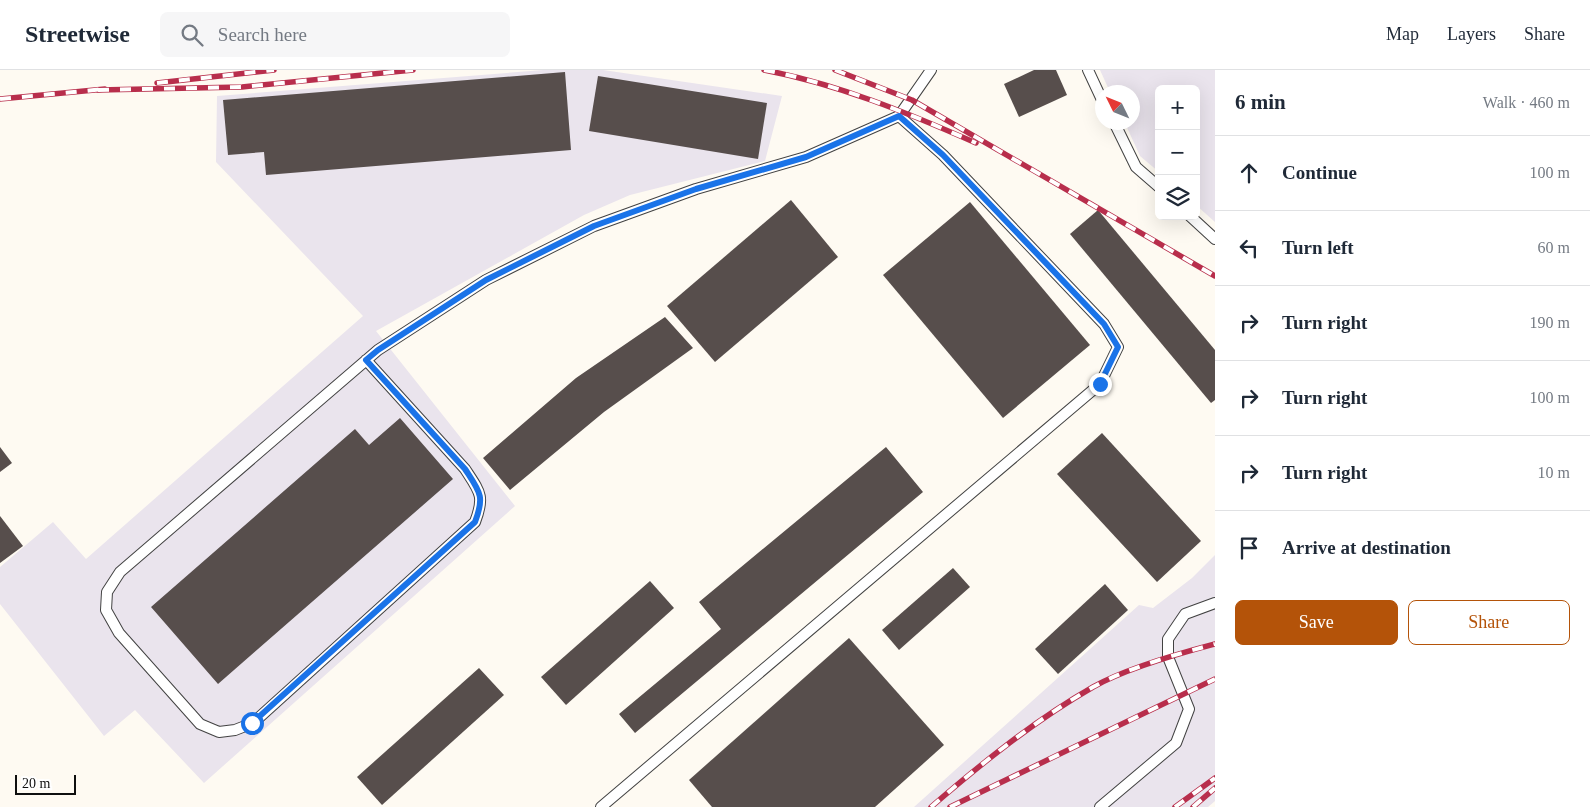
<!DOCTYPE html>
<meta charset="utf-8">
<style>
:root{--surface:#fff;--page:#f6f6f7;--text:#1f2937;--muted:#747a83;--line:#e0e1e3;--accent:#b45309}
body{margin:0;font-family:Georgia,serif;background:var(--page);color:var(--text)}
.controls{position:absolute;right:15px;top:15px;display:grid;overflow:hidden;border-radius:8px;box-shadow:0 5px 20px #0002}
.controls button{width:45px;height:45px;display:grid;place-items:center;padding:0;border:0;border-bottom:1px solid var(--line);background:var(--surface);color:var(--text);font:25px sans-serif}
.compass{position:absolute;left:1095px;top:15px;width:45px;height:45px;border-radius:50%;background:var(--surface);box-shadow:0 5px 20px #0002;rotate:313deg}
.scale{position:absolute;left:15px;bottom:12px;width:61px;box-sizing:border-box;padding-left:5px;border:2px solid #0f0f0f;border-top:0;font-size:14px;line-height:18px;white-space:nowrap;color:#0f0f0f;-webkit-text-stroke:4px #fff;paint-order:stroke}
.stop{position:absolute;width:15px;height:15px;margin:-11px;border:4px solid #1a73e8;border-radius:50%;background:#fff}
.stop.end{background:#1a73e8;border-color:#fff;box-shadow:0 1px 5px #0008}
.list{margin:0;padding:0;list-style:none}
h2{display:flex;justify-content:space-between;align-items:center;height:65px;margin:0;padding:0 20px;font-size:21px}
h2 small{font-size:16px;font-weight:400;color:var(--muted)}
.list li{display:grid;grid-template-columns:32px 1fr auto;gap:15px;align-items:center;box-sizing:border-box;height:75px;padding:0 20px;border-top:1px solid var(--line)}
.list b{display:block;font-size:19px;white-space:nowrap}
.list em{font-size:16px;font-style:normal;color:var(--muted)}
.actions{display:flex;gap:10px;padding:15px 20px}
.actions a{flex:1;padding:11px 0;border:1px solid var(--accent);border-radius:8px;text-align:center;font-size:18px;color:var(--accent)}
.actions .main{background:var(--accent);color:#fff}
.icon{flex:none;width:28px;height:28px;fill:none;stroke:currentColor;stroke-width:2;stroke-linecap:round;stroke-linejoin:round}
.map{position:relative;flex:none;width:1215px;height:737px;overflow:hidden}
header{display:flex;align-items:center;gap:30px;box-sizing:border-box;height:70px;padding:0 25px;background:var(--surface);border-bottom:1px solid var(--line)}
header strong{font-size:24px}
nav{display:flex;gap:28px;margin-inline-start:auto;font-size:18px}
.search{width:350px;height:45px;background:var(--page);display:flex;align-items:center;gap:12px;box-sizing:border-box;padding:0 18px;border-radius:8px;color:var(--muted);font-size:19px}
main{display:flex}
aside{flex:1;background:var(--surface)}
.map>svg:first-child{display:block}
</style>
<header>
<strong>Streetwise</strong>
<div class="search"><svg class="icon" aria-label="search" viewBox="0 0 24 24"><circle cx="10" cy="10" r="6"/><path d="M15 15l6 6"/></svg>Search here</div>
<nav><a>Map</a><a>Layers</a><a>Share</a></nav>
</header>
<main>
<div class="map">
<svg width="1215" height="737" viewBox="0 0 1215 737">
<rect width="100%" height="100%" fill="#fefaf2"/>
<!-- industrial -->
<g fill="#eae4ed">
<path d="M 543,0 L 603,0 L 782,26 L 765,91 L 630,125 L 584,145 L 376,261 L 515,436 L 204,713 L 135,640 L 104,666 L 0,534 L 0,497 L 53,452 L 86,489 L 363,246 L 216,92 L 217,26 Z"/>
<path d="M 1100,0 L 1215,0 L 1215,152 L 1196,135 L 1196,19 L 1159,19 L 1159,102 L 1140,86 L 1125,53 L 1132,52 L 1132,22 L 1110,22 Z"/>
<path d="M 1215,485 L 1215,731 L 1208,737 L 914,737 L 1139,535 L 1153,538 L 1192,508 Z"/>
</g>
<!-- building -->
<g fill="#574e4c">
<path d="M 1034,0 L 1056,0 L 1067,25 L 1019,47 L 1004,14 Z"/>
<path d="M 565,2 L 571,80 L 266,105 L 264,82 L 228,85 L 223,30 Z"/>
<path d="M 598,6 L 767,33 L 758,89 L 589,61 Z"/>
<path d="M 791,130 L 838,187 L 715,292 L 667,236 Z"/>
<path d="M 970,132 L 1090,275 L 1003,348 L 883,205 Z"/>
<path d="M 1098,140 L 1215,280 L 1215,330 L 1211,333 L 1070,164 Z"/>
<path d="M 665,247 L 693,278 L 604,342 L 510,420 L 483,388 L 576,308 Z"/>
<path d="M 400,348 L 453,409 L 218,614 L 151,537 L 355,359 L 369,375 Z"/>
<path d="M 1102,363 L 1201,471 L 1157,512 L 1057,404 Z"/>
<path d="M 0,377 L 12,393 L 0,402 Z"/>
<path d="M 886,377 L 923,422 L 635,663 L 619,644 L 721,559 L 699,532 Z"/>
<path d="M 0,446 L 23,476 L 0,493 Z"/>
<path d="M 953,498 L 970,517 L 899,580 L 882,560 Z"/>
<path d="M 650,511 L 674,538 L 566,635 L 541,607 Z"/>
<path d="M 1105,514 L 1128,540 L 1058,604 L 1035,579 Z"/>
<path d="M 849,568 L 944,675 L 875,737 L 712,737 L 689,710 Z"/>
<path d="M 479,598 L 504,625 L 382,735 L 357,707 Z"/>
</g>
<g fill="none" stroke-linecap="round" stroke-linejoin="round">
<defs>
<g id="lane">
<path d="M 1088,0 L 1102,30"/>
<path d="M 1114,52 L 1136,97 L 1159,117"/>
<path d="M 1190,146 L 1215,169"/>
<path d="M 366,290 L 465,399 C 480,422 485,426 475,452 L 253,653 L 235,660 L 219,662 L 200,654 L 119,563 L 106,540 L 107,522 L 120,502 L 378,280 L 486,210 L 594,156 L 696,119 L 806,87 L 899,46 L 931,0"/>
<path d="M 601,737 L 1100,314 L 1118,277 L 1104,254 L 943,85 L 899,46"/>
<path d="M 1100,737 L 1176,673 L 1189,639 L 1168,587 L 1168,569 L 1185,544 L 1215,533"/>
</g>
</defs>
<!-- lane casing -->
<use href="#lane" stroke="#424242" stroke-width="12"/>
<!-- lane -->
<use href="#lane" stroke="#fff" stroke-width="10"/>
<defs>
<g id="rail">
<path d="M 764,0 C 838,14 908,43 976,73"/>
<path d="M 835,0 L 912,30 L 1215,206"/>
<path d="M 157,13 L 274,0"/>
<path d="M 98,20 L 242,17 L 413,0"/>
<path d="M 0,29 L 105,19"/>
<path d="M 931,737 C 982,693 1034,651 1093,617 C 1127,598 1177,584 1215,574"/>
<path d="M 950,737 L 1215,609"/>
<path d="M 1175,737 L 1215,708"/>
<path d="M 1193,737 L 1215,718"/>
</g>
</defs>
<!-- rail casing -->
<use href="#rail" stroke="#b82e4c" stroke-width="5.5"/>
<!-- rail -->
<use href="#rail" stroke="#fff" stroke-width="4" stroke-dasharray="11" stroke-linecap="butt"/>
</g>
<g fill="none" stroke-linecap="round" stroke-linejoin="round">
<!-- route -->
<path stroke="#1a73e8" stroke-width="6" d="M 252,653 L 475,452 C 485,426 480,422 465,399 L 366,290 L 378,280 L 486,210 L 594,156 L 696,119 L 806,87 L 899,46 L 943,85 L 1104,254 L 1118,277 L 1100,314"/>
</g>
</svg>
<div class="controls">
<button>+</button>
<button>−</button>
<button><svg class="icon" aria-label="layers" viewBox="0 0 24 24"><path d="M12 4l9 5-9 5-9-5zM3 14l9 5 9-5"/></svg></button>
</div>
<svg class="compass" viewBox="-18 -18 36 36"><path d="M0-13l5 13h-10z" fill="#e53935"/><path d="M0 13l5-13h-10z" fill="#747a83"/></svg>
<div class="scale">20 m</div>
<div class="stop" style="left:252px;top:653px"></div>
<div class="stop end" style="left:1100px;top:314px"></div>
</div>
<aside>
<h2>6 min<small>Walk · 460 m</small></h2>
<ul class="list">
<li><svg class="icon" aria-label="ahead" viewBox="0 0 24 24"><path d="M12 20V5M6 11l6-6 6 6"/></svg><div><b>Continue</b></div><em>100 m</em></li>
<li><svg class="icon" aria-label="left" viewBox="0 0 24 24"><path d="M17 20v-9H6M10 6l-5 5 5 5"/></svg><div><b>Turn left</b></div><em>60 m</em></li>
<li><svg class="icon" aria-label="right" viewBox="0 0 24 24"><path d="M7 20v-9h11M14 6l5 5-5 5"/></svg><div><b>Turn right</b></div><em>190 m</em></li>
<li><svg class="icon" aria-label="right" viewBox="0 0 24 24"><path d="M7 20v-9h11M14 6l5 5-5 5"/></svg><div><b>Turn right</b></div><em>100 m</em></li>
<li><svg class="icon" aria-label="right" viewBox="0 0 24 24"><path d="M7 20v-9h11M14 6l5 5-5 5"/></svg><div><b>Turn right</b></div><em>10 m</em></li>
<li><svg class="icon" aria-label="arrive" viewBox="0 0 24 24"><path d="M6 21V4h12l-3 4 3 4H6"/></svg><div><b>Arrive at destination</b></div></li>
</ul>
<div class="actions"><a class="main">Save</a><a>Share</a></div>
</aside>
</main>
